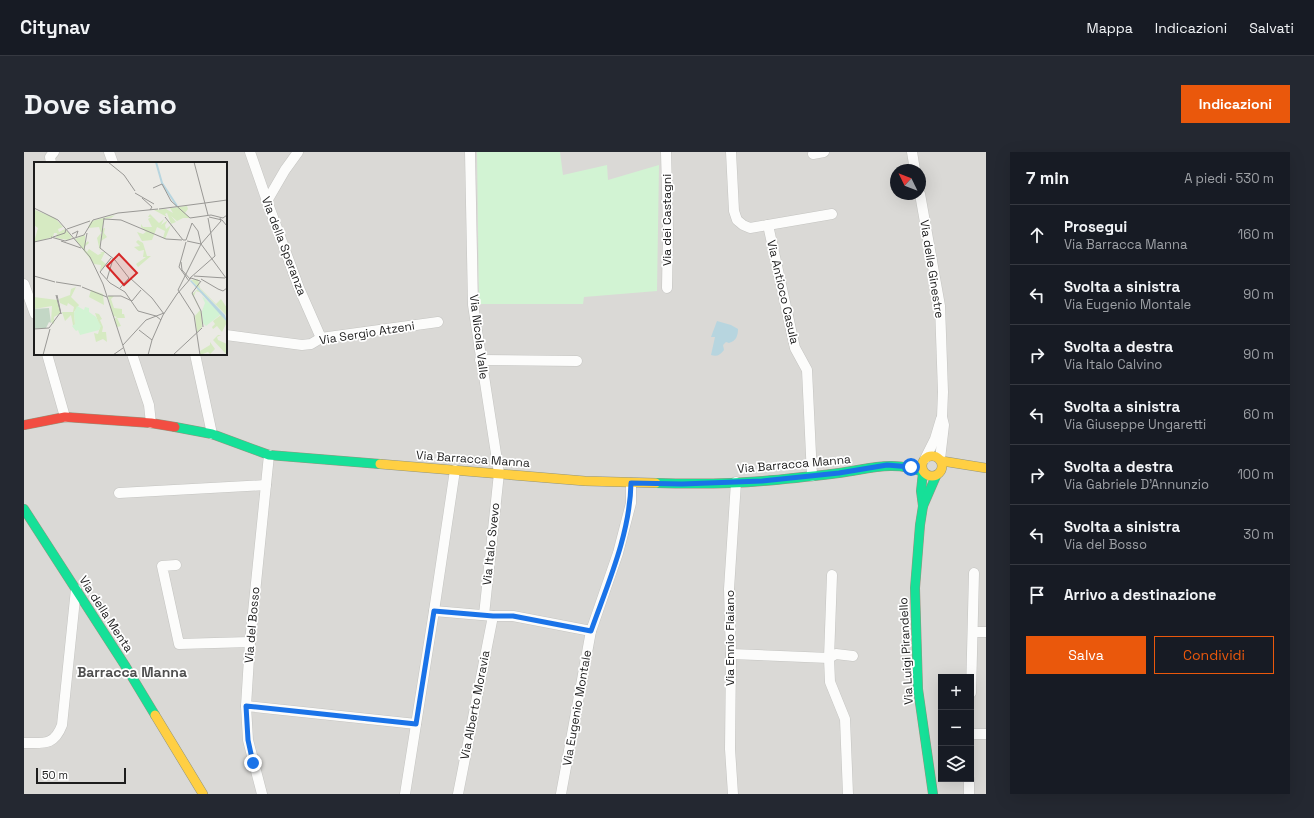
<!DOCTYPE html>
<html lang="it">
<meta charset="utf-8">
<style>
:root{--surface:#171b24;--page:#242831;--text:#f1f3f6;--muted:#9ea1a6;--line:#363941;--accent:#ea580c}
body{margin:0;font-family:"Space Grotesk",sans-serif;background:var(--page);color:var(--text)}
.controls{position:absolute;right:12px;bottom:12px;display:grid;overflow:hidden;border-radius:0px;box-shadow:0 4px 16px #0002}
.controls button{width:36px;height:36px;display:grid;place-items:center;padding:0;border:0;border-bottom:1px solid var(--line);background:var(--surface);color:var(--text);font:20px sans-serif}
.compass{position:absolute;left:866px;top:12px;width:36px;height:36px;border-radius:50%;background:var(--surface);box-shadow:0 4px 16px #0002;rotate:313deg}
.scale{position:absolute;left:12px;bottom:10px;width:90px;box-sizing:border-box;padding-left:4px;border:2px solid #1d1d1d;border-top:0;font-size:11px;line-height:14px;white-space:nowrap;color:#1d1d1d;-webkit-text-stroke:3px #fff;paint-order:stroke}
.stop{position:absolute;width:12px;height:12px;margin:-9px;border:3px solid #1a73e8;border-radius:50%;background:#fff}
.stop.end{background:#1a73e8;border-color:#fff;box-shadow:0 1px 4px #0008}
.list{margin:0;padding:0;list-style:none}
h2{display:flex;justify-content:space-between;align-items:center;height:52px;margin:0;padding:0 16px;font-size:17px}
h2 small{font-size:13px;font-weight:400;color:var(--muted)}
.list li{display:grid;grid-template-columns:26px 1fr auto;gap:12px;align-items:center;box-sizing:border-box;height:60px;padding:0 16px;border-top:1px solid var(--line)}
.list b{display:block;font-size:15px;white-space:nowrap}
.list p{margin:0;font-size:13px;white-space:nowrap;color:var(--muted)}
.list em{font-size:13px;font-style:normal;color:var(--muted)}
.actions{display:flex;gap:8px;padding:12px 16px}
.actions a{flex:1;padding:9px 0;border:1px solid var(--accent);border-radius:0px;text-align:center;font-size:14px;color:var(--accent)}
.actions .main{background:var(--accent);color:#fff}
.icon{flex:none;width:22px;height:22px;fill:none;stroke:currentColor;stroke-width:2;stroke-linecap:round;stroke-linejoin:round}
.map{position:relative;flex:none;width:962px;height:642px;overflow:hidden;border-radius:0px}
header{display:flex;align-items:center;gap:24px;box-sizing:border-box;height:56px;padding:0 20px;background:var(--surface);border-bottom:1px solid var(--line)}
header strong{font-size:19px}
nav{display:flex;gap:22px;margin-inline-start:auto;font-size:14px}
.intro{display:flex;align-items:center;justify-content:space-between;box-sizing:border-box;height:96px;padding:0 24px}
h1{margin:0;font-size:28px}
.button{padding:10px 18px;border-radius:0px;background:var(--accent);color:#fff;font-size:14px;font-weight:700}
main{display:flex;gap:24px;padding:0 24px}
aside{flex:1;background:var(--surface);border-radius:0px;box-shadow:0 4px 16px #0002}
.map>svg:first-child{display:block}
</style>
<header>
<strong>Citynav</strong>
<nav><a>Mappa</a><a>Indicazioni</a><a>Salvati</a></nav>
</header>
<div class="intro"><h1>Dove siamo</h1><a class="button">Indicazioni</a></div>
<main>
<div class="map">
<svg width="962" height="642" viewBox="0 0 962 642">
<rect width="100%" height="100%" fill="#ebeae5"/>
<!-- residential -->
<path fill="#dad9d6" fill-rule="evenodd" d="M 0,0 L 962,0 L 962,642 L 0,642 ZM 11,11 L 202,11 L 202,202 L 11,202 ZM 872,18 L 896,18 L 896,42 L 872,42 ZM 917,525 L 947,525 L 947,627 L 917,627 Z"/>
<!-- park -->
<path fill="#d2f3d3" d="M 453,0 L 536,0 L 539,23 L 583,13 L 584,28 L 635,13 L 633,139 L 560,145 L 559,152 L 455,152 Z"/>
<!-- water -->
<path fill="#b7d5df" d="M 693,169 L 707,173 L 714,177 C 714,184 712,189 705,191 L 702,190 L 699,193 L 700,198 C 696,203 693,205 687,203 L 691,185 L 687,185 Z"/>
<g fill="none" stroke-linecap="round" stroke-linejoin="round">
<defs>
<g id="street">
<path d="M 85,0 L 89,11"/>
<path d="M 226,0 L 243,49 L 275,136 L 297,186"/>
<path d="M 446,0 L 449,153 L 475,321 L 460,463"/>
<path d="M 642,0 L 644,77 L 643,136"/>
<path d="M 707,0 L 710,59 L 713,68 L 719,73 L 726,76 L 744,73 L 808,62"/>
<path d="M 888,0 L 891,18"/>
<path d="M 789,2 L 800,0"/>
<path d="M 27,11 L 26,5 L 30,0"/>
<path d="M 896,42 L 916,154 L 919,240 L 918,265 L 920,273 L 916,307"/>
<path d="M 243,49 L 261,18 L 274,0"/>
<path d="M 744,73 L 771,196 L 783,218 L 788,324"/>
<path d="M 0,132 L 11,162"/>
<path d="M 202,183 L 278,193 L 287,192 L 297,186 L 414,170"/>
<path d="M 23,202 L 41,265"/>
<path d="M 108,202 L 125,253 L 127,271"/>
<path d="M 171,202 L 188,282"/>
<path d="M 456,208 L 553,209"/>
<path d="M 901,307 L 911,287 L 917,267"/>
<path d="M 95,341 L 242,333"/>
<path d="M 152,413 L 138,414 L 155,492 L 226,490"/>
<path d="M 808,423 L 805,506 L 806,530 L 821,567 L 824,642"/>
<path d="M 410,459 L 469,464 L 489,464 L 567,479"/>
<path d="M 949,480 L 962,480"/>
<path d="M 707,502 L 805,506 L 812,502 L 829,504"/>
<path d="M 947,541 L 950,421"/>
<path d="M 222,554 L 392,572"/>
<path d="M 947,582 L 962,582"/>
<path d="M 0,591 C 20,591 30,594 38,573 L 52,437"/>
<path d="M 238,642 L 224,588 L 222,554 L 226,490 L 245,303"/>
<path d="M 381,642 L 410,459 L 431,318"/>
<path d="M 434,642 L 469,464"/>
<path d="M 537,642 L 567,479 L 594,401 L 607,351 L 607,331"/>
<path d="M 709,642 L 706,597 L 707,502 L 705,437 L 712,330"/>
<path d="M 945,642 L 945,627"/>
</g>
<g id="fast">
<path d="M 151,275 L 188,282 L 245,303 L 356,312"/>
<path d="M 632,331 C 668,332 704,332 739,329 C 764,327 790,324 815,321 C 845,317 870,308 899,320 L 897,339 L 899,354"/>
<path d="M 0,357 L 102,515 L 131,563"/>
<path d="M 909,642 L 894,537 L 891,436 L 896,373 L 899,354 L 912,324"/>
</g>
<g id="slow">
<circle cx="908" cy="314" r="10"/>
<path d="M 918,309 L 962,316"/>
<path d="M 356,312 L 561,329 L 632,331"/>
<path d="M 131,563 L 179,642"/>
</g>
<path id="jam" d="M 0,273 L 41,265 L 127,271 L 151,275"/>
</defs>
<!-- street casing -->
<use href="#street" stroke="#c4c4c1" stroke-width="11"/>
<!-- fast casing -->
<use href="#fast" stroke="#92957d" stroke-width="10"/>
<!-- slow casing -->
<use href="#slow" stroke="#92957d" stroke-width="10"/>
<!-- jam casing -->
<use href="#jam" stroke="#92957d" stroke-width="10"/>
<!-- street -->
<use href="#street" stroke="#fcfcfb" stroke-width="10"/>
<!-- fast -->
<use href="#fast" stroke="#16e098" stroke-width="9"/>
<!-- slow -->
<use href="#slow" stroke="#ffcf43" stroke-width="9"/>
<!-- jam -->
<use href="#jam" stroke="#f24e42" stroke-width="9"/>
</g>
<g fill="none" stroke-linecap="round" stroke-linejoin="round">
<!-- route -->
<path stroke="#1a73e8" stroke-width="5" d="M 229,611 L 224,588 L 222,554 L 392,572 L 410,459 L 469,464 L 489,464 L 567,479 C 584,431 606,382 607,331 L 658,332 L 738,329 L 815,321 L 863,313 L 887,315"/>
</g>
<g text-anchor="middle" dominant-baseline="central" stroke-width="3.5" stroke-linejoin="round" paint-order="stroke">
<!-- street labels -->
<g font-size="12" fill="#1d1d1d" stroke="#fff">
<text transform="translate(643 68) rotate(-90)">Via dei Castagni</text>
<text transform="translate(260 94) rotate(69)">Via della Speranza</text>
<text transform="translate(908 117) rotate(81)">Via delle Ginestre</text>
<text transform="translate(759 140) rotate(77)">Via Antioco Casula</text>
<text transform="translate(343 181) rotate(-9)">Via Sergio Atzeni</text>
<text transform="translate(455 185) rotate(83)">Via Nicola Valle</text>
<text transform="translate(449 307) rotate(4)">Via Barracca Manna</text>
<text transform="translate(770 312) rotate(-5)">Via Barracca Manna</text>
<text transform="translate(467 392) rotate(-84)">Via Italo Svevo</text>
<text transform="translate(82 462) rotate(57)">Via della Menta</text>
<text transform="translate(228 473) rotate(-85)">Via del Bosso</text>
<text transform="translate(706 486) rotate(-90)">Via Ennio Flaiano</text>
<text transform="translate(882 499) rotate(-93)">Via Luigi Pirandello</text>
<text transform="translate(451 553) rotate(-79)">Via Alberto Moravia</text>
<text transform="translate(553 556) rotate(-80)">Via Eugenio Montale</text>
</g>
<!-- quarter labels -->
<g font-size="14" font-weight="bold" fill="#505050" stroke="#fff">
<text x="108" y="520">Barracca Manna</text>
</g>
</g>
<!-- overview -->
<g transform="translate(10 10)">
<rect width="193" height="193" fill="#ebeae5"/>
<path d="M 153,44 L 154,47 L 151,51 L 156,56 L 149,56 L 143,59 L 137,54 L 142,60 L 137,62 L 133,51 L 131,52 L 133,55 L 120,48 L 132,47 L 139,51 L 136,46 ZM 1,48 L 21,56 L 29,65 L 24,67 L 25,70 L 31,67 L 38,75 L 34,78 L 22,76 L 23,71 L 20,71 L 19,75 L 0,80 L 4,66 L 0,63 ZM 116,52 L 125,61 L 130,57 L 127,63 L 134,58 L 131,63 L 132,67 L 137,63 L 131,77 L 129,76 L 131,69 L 123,65 L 118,78 L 108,79 L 103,70 L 109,72 L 112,70 L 107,65 L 107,62 L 109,65 L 118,65 L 114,57 L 117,55 L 114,55 ZM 81,53 L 77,56 L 70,57 L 68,67 L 71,66 L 70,71 L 73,75 L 67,79 L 68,73 L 68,70 L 67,70 L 66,89 L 63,76 L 67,71 L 65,65 L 54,66 L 56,61 L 58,59 ZM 51,73 L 51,82 L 54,79 L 55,81 L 50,85 L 53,90 L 55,87 L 64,93 L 68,91 L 66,90 L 71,90 L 67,98 L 72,102 L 66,109 L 67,103 L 60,102 L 41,77 ZM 104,78 L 109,81 L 113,94 L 117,94 L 104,105 L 102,102 L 112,95 L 109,95 L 110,88 L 105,89 L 100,85 L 106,84 L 102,80 ZM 164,117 L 166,126 L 182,142 L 187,137 L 193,146 L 193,154 L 157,118 ZM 42,125 L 37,135 L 45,143 L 40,150 L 41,163 L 39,163 L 37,153 L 31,159 L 28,150 L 39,150 L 40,145 L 34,141 L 33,144 L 26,141 L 25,137 L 36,133 L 37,127 ZM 164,127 L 168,131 L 162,129 L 160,134 L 159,132 L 167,150 L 168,165 L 163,170 L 161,154 L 166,148 L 158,132 ZM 57,128 L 69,132 L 70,143 L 55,135 ZM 74,134 L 80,134 L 77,137 L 80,146 L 88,147 L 88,152 L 90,152 L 91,156 L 83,156 L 87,164 L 83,165 L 80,157 L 83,155 L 79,154 ZM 0,135 L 23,138 L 27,151 L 20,155 L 20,162 L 17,160 L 18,144 L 0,147 ZM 61,151 L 65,152 L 68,157 L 66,158 L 69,165 L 68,170 L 72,170 L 73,180 L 69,177 L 62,180 L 60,171 L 64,172 L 66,165 ZM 187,153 L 193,160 L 188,170 L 183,164 L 179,167 L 178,165 L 181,162 L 179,159 ZM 184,173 L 187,173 L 183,175 L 184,178 L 193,182 L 193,193 L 179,178 ZM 176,180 L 181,187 L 176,192 L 174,190 L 166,193 L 166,189 L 176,183 Z" fill="#d6eac2"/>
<path d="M 15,146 L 17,161 L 15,160 L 12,166 L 0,167 L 0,147 Z" fill="#c3d7c5"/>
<path d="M 168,134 L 187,152 L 172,164 L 169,161 L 170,165 L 169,162 L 168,149 L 171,141 ZM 43,144 L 50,148 L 51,145 L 55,146 L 55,150 L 62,155 L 67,164 L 65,168 L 46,173 L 44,168 L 42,169 L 38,164 L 41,162 L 40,151 Z" fill="#d2f3d3"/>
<path d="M 157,118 L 191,153 L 193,160 L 156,119 Z" fill="#b7d5df"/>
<path fill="none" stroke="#b7d5df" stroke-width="2" d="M 122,0 L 128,21 L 143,44"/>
<path fill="none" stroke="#999895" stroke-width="1" d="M 74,0 L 90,13 L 101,29M 160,0 L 174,53M 119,26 L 128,22 L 137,39 L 156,56 L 177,53 L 189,56 L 193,53M 101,31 L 120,42M 108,36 L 118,45 L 116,48M 171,41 L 193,38M 0,46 L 24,58 L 56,95 L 69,122 L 92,193M 125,47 L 171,41M 131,55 L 149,78M 175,55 L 188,58 L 193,64M 70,56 L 66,86 L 81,98 L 95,116 L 86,126M 70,57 L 87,58 L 132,77 L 148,78M 158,61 L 164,69 L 167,82M 33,67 L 56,59M 38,72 L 44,69 L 42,75M 17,75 L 31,79 L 50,73 L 59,58 L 84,51 L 124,47M 19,75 L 31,71 L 32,67M 149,78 L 152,78 L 158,61M 27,79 L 47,86M 153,79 L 167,82M 0,80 L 18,76M 152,80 L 145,105 L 155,119M 167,82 L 192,116M 50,88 L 53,71M 147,100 L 148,108 L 156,117M 66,110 L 76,121 L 91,130 L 104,149 L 122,154 L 127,158M 66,110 L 77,96M 0,114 L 21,120M 160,114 L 191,116M 96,116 L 118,136 L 130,152M 156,116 L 181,94 L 174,56M 73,117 L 79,97M 167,117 L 184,127 L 189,129 L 193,126M 167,119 L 158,131 L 167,149 L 169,165M 22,120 L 47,124M 48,125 L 73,135M 22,133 L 27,152 L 23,133M 74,134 L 87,134 L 98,139 L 107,128M 15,166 L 26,151M 0,167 L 15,166M 105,168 L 118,178M 89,183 L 112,158 L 130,151M 9,193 L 16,167M 79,193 L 89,186M 114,193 L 118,178 L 129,153 L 143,132 L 157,116 L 166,119M 139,193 L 168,166M 166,193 L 160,153 L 144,128 L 167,82 L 187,59 L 186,56"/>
<path fill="#d62828" fill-opacity="0.15" stroke="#d62828" stroke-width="2" d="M 85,92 L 103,111 L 90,123 L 73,104 Z"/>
<rect width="193" height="193" fill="none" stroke="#1d1d1d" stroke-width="2"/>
</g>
</svg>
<div class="controls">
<button>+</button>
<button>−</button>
<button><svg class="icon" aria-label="layers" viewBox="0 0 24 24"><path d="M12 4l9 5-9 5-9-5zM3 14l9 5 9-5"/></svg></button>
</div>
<svg class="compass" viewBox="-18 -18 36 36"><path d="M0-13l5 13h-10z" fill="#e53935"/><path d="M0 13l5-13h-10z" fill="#9ea1a6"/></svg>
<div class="scale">50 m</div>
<div class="stop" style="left:887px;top:315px"></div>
<div class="stop end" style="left:229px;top:611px"></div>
</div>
<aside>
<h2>7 min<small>A piedi · 530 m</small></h2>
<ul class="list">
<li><svg class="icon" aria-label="ahead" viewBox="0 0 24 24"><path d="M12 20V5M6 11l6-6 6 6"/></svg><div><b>Prosegui</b><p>Via Barracca Manna</p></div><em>160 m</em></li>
<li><svg class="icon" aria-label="left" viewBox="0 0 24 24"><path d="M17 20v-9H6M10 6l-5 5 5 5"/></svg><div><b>Svolta a sinistra</b><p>Via Eugenio Montale</p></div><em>90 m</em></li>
<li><svg class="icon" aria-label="right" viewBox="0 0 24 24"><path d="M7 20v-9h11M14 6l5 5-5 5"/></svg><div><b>Svolta a destra</b><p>Via Italo Calvino</p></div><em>90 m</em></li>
<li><svg class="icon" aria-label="left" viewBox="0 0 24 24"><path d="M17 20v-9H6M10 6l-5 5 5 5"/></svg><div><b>Svolta a sinistra</b><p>Via Giuseppe Ungaretti</p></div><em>60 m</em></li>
<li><svg class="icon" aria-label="right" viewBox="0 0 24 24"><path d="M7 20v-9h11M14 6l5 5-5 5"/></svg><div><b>Svolta a destra</b><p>Via Gabriele D'Annunzio</p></div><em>100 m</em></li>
<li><svg class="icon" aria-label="left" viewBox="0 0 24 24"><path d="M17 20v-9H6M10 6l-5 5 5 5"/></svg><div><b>Svolta a sinistra</b><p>Via del Bosso</p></div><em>30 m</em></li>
<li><svg class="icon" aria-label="arrive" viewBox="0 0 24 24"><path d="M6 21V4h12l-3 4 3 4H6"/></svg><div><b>Arrivo a destinazione</b></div></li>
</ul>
<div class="actions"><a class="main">Salva</a><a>Condividi</a></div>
</aside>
</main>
